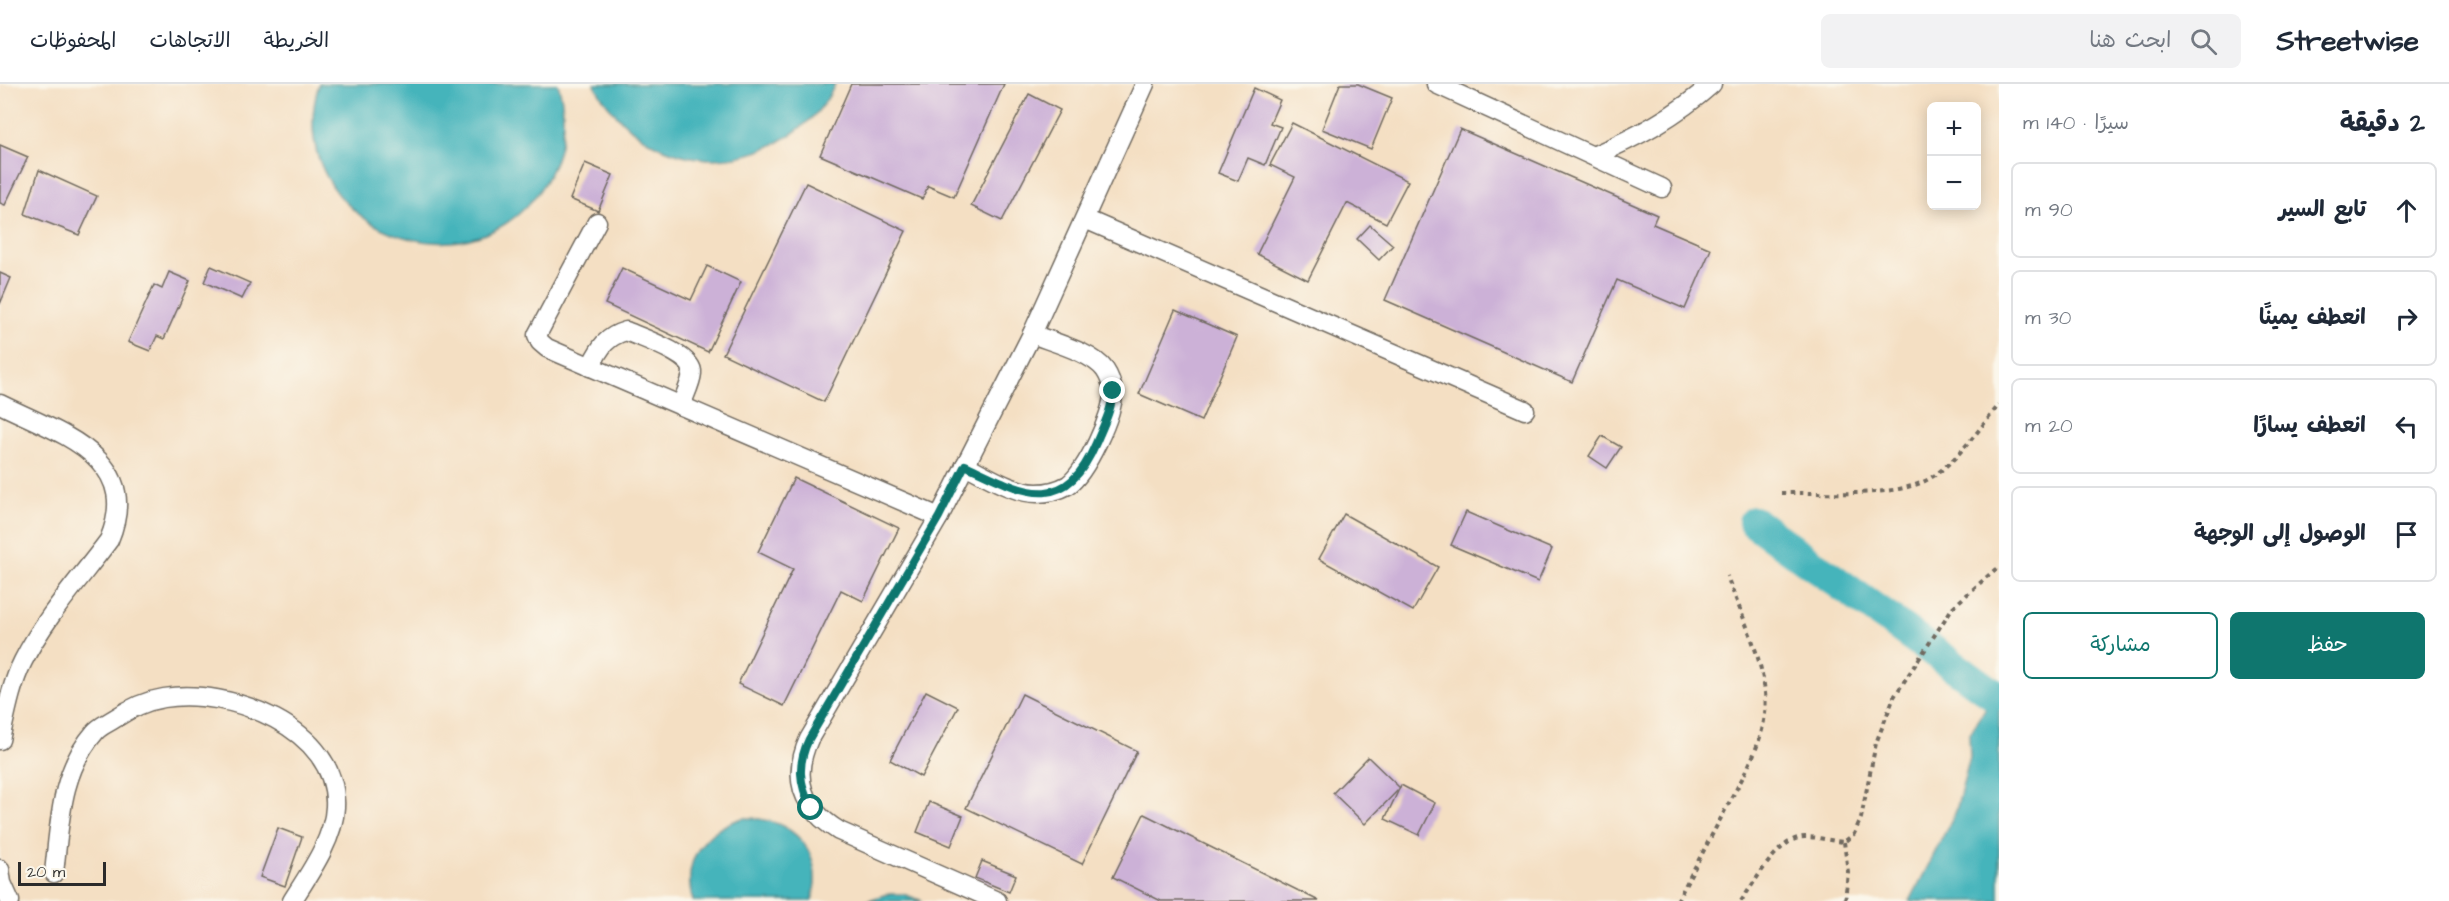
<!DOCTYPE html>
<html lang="ar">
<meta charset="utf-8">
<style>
:root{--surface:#fff;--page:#f2f2f3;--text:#1f2937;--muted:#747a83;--line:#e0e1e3;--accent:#0f766e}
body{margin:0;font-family:"Architects Daughter","Playpen Sans Arabic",sans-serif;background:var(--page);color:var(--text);direction:rtl}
.controls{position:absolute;right:18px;top:18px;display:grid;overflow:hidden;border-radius:9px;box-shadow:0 3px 15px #0003}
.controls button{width:54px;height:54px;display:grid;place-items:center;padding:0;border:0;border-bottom:2px solid var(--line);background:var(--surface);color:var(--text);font:30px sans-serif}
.scale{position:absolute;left:18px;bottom:15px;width:88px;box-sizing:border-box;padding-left:6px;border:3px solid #2b2b2b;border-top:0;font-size:16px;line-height:21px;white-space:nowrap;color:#2b2b2b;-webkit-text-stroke:4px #fbf7ec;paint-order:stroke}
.stop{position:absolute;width:18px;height:18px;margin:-14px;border:4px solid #0f766e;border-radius:50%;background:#fff}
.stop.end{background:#0f766e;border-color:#fff;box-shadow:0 2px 6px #0008}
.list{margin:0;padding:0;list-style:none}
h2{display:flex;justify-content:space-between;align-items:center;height:78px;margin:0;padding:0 24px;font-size:26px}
h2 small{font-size:20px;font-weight:400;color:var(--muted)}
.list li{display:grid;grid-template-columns:39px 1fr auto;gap:18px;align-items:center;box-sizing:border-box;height:96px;margin:0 12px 12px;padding:0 12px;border:2px solid var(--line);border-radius:9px}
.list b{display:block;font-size:22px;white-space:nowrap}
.list em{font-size:20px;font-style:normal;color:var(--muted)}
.actions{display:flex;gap:12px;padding:18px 24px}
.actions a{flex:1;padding:14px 0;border:2px solid var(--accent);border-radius:9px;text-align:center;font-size:21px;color:var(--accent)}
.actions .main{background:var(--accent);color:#fff}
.icon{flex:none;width:33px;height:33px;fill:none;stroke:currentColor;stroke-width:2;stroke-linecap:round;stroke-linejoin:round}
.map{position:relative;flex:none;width:1999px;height:817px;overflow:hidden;direction:ltr}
header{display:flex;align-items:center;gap:36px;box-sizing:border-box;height:84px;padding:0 30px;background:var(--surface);border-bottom:2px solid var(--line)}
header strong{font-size:28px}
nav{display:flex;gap:33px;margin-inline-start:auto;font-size:21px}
.search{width:420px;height:54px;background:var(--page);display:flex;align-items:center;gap:15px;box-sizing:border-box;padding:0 21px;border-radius:9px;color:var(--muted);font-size:22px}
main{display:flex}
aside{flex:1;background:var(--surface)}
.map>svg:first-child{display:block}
</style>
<header>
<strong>Streetwise</strong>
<div class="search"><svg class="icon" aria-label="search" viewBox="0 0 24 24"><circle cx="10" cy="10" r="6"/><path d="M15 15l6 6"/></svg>ابحث هنا</div>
<nav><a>الخريطة</a><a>الاتجاهات</a><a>المحفوظات</a></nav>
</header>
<main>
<aside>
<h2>2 دقيقة<small>سيرًا · 140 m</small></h2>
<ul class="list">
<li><svg class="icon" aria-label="ahead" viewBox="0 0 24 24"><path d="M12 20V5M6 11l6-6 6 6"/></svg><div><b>تابع السير</b></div><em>90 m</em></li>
<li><svg class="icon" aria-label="right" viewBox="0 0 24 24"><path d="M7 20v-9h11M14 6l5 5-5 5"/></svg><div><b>انعطف يمينًا</b></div><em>30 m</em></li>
<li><svg class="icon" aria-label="left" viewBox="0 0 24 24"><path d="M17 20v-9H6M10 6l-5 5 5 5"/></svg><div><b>انعطف يسارًا</b></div><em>20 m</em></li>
<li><svg class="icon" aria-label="arrive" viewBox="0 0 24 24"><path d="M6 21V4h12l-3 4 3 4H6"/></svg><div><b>الوصول إلى الوجهة</b></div></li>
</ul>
<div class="actions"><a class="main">حفظ</a><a>مشاركة</a></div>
</aside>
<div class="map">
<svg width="1999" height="817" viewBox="0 0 1999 817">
<rect width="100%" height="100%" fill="#fbf7ec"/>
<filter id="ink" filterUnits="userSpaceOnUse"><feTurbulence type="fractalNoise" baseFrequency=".0167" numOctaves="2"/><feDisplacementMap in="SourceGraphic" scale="12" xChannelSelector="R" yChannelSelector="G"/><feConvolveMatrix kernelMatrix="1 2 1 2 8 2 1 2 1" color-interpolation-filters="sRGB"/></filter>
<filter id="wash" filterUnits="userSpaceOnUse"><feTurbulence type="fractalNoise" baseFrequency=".008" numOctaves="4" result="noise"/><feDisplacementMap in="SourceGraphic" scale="24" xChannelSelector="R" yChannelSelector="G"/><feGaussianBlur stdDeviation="1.35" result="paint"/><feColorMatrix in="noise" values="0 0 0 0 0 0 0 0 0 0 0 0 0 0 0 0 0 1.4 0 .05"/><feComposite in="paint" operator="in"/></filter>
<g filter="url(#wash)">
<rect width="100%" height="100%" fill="#f4dfc3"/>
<!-- water -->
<g fill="#44b4bb" stroke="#387073" stroke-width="1.5">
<path d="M 319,0 L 558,0 C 567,28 564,62 550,89 C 480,225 276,143 319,0 Z"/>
<path d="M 594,0 L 835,0 C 826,21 809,39 790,51 C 719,98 634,73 594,0 Z"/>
<path d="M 1999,603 L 1999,817 L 1910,817 L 1956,727 L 1970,673 L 1969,651 Z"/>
<path d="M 743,734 C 793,733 825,767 812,817 L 693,817 C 681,776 704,746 743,734 Z"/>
<path d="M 887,810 L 903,810 L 923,817 L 866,817 Z"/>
</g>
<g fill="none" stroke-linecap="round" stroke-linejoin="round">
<!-- canal -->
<path stroke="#44b4bb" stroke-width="32" d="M 1754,438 L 1994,611"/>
</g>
<g id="blocks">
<!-- building -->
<g fill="#ccb1d7">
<path d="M 851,0 L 1004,0 L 954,113 L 928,102 L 922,115 L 820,71 Z"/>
<path d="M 1340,0 L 1358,0 L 1392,14 L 1371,65 L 1322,45 Z"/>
<path d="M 1254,4 L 1280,16 L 1270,39 L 1281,43 L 1265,81 L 1248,74 L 1238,97 L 1218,89 Z"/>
<path d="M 1029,10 L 1060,26 L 1002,137 L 971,122 Z"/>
<path d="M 1292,39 L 1408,97 L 1386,139 L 1347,119 L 1308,196 L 1257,170 L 1295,93 L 1270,81 Z"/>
<path d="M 1460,45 L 1657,131 L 1653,140 L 1711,165 L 1685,225 L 1617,196 L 1572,298 L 1385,216 Z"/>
<path d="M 0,61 L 28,73 L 5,121 L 0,119 Z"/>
<path d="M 585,79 L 613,91 L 598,127 L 570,115 Z"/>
<path d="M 39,86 L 97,112 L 79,151 L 25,130 Z"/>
<path d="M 806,99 L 906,147 L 824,318 L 723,270 Z"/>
<path d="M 1370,141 L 1393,161 L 1379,176 L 1357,155 Z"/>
<path d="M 211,182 L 250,199 L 242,215 L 204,198 Z"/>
<path d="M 707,182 L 741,198 L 708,268 L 605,220 L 622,184 L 691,216 Z"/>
<path d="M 169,188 L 190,197 L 164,255 L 157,252 L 150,267 L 128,258 L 154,201 L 162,205 Z"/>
<path d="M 0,189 L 11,194 L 0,220 Z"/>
<path d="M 1175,226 L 1237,253 L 1201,337 L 1139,310 Z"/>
<path d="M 1602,352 L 1621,363 L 1607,384 L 1589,372 Z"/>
<path d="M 794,394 L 899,444 L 863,517 L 841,506 L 784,622 L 738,600 L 793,485 L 758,468 Z"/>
<path d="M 1466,428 L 1552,465 L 1538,498 L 1451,461 Z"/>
<path d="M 1344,430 L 1438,483 L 1413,527 L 1319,475 Z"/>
<path d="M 926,607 L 958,623 L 921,693 L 890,676 Z"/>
<path d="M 1022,610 L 1137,667 L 1082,780 L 966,724 Z"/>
<path d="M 1368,673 L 1400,704 L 1365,740 L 1333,709 Z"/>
<path d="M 1401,701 L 1435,719 L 1419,751 L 1385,735 Z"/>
<path d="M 929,718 L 963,732 L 951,762 L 917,748 Z"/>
<path d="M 1144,730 L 1319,817 L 1161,817 L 1113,793 Z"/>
<path d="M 278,744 L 302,753 L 285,802 L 260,793 Z"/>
<path d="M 982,777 L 1016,791 L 1009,808 L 975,794 Z"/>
</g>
</g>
</g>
<g filter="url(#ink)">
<use href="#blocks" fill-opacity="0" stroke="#716a60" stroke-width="1.5"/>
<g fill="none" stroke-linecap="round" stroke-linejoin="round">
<defs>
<g id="service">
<path d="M 1436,0 L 1662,104"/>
<path d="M 1593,72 C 1637,53 1676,32 1712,0"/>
<path d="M 1085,135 L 1525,326"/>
<path d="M 597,138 L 537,251 L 540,258 L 547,264 L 939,433"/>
<path d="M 590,283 C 600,264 605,253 626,247 C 640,253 694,271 692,289 C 691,300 684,312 681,322"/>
<path d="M 0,320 C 58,349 144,373 109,456 C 80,495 45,533 23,577 C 11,601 6,629 0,656"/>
<path d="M 965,381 C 986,391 1012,409 1037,409 C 1047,409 1059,406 1068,401 C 1086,389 1114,329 1113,308 C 1112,300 1109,292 1105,286 C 1092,268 1052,258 1032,250"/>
<path d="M 0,785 L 2,799 L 10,817"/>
<path d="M 54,789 C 60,738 60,688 95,648 C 100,642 108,639 114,635 C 129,625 145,617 164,614 C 228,603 339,644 335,723 C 334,755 309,790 292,817"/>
<path d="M 997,817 L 839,747 C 802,724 791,695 809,655 L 939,433 L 1032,250 L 1145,0"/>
</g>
</defs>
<!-- service casing -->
<use href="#service" stroke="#716a60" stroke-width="21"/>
<!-- path -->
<g stroke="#716a60" stroke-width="4" stroke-dasharray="4.5 4.5" stroke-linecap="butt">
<path d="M 1781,409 C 1820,408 1890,414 1925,397 C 1953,383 1979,345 1999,321"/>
<path d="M 1844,758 L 1848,788 L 1845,817"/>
<path d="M 1677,817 C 1692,789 1707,760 1722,732 C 1741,695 1770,653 1765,609 C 1761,568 1741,531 1727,492"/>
<path d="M 1741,817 C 1756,797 1779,752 1806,753 C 1819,753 1831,757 1844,758 L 1854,750 L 1861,734 L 1876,659 L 1894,613 L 1953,523 L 1999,482"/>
</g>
<!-- service -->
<use href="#service" stroke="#fff" stroke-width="18"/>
</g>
</g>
<g fill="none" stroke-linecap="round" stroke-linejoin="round" filter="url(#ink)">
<!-- route -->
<path stroke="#0f766e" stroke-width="8" d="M 811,724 C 799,699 797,680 809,655 L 939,433 L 965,381 C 1021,407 1064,435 1096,359 C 1103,342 1112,326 1113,307"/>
</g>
</svg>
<div class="controls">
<button>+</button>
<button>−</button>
</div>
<div class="scale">20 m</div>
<div class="stop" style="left:811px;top:724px"></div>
<div class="stop end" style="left:1113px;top:307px"></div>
</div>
</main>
